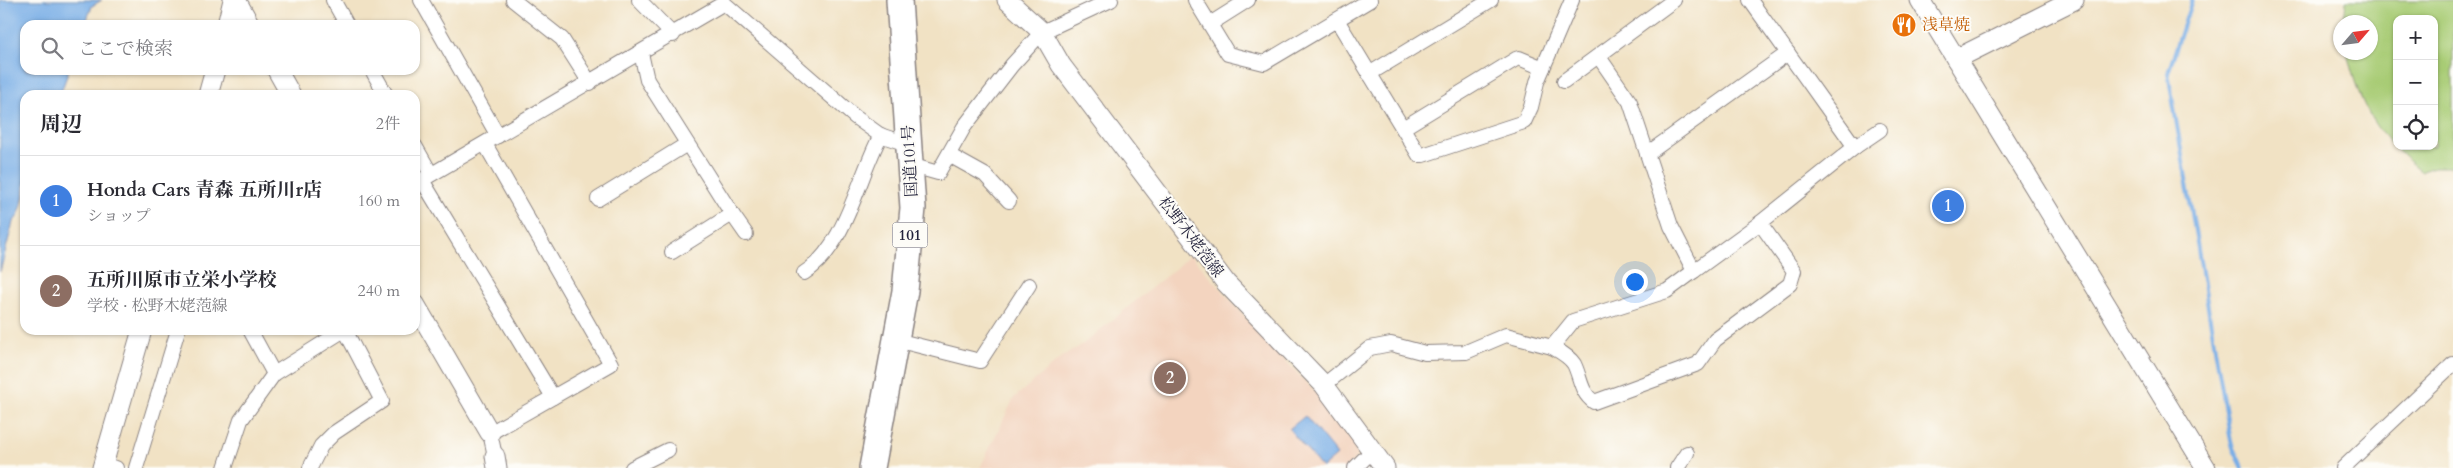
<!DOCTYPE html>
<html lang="ja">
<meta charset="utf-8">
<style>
:root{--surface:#fff;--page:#f7f7f7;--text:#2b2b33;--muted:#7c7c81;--line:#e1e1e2;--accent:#0f766e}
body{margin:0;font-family:Cardo,"Noto Serif JP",serif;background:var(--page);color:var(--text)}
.controls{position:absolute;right:15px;top:15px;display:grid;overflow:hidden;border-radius:10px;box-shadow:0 1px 4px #0004}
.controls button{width:45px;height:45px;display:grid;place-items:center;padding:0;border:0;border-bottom:1px solid var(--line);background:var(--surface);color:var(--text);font:25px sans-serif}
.compass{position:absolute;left:2333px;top:15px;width:45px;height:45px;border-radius:50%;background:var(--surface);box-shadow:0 1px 4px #0004;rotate:62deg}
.you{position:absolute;left:1634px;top:281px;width:18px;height:18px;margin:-12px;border:4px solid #fff;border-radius:50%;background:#1a73e8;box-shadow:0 0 0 8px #1a73e833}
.badge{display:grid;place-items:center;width:32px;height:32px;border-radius:50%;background:var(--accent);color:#fff;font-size:16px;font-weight:700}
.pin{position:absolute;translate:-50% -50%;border:2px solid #fff;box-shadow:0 1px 5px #0006}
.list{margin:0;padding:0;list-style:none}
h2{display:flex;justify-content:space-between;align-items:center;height:65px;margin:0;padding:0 20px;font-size:21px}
h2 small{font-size:16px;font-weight:400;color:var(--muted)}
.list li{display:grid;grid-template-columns:32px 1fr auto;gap:15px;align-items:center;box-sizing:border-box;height:90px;padding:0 20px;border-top:1px solid var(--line)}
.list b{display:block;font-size:19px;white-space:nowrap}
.list p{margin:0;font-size:16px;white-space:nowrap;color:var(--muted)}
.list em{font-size:16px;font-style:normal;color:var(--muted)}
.icon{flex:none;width:28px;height:28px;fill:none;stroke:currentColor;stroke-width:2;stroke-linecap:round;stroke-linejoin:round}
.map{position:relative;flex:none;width:2453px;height:468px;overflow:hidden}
.search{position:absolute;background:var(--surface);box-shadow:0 1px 4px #0004;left:20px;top:20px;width:400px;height:55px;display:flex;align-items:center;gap:12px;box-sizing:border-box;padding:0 18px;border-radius:15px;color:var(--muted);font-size:19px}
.panel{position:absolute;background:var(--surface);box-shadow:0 1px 4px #0004;left:20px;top:90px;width:400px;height:245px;border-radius:15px}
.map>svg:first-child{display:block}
</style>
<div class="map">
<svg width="2453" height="468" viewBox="0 0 2453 468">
<rect width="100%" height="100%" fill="#fdfcf7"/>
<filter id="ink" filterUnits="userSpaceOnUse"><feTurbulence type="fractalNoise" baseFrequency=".02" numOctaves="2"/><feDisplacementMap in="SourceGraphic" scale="10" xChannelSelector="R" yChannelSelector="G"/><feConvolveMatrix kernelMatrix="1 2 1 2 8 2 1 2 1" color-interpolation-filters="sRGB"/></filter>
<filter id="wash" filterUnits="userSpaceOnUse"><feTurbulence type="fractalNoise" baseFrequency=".0096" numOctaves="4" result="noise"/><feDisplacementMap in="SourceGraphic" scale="20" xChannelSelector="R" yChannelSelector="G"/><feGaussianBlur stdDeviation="1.12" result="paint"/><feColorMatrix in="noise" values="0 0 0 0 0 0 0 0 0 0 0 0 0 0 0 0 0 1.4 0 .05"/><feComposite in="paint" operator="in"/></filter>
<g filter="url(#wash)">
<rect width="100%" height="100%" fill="#f1e2c4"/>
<!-- built -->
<path fill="#f3d4bf" d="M 1190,254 L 1259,333 L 1321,398 L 1359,451 L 1358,455 L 1346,468 L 980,468 L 1014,398 L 1061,358 L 1083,344 L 1176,268 Z"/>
<!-- green -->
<path fill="#a8cc75" stroke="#657758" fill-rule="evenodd" d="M 2346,0 L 2453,0 L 2453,167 L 2434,167 L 2422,171 C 2376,137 2360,107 2347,53 L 2370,52 L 2370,22 L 2344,22 ZM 2397,19 L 2434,19 L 2434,146 L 2397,146 Z"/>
<!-- water -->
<g fill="#79aee6" stroke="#4e6890">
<path d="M 0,0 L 102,0 L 92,6 L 85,25 L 25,25 L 25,70 L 69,70 L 60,95 L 25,95 C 25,121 32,207 13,222 L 0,272 Z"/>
<path d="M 1305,416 L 1337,455 L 1322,468 L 1289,429 Z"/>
</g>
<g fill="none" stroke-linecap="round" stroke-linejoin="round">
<!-- stream -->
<path stroke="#79aee6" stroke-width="4" d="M 2192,0 L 2168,73 L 2230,436 L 2233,448 L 2243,468"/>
</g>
</g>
<g filter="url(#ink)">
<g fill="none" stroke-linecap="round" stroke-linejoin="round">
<defs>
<g id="street">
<path d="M 333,0 L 347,25"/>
<path d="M 421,0 L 498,136"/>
<path d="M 513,0 L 562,39 L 590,83"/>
<path d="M 639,0 L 673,35"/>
<path d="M 1195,0 L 1228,54 L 1264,63 L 1370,0"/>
<path d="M 1337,20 L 1419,155 L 1423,155 L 1524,122 L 1531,107 L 1537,82 L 1572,0"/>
<path d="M 1210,24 L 1248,0"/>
<path d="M 641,53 L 647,80 L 732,214 L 672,252"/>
<path d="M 1599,57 L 1630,102 L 1671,226 L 1694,271 L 1760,223 L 1855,147 L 1750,0"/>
<path d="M 372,70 L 386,95"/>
<path d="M 1369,74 L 1491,0"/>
<path d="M 1564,81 L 1674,0"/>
<path d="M 1403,128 L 1516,59 L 1519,58 L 1543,68"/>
<path d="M 485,144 L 611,364 L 490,433 L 495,456"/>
<path d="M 415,146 L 431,174"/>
<path d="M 1855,147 L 1880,130"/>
<path d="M 1647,154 L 1788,53"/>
<path d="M 949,155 L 985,175 L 1009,201"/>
<path d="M 910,165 L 938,173 L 964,127 L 1012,65 L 1042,32 L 1111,0"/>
<path d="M 422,180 L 553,397"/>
<path d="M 415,184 L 724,3 L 855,117 L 880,135 L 910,145"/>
<path d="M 598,199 L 687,144"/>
<path d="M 732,214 L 746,234"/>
<path d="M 804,273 C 846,247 858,177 881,135"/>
<path d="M 250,330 L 274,374"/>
<path d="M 896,340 L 980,361 L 1029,285"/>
<path d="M 1552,347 C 1559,351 1569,356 1574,364 C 1581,378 1580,392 1594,402 L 1698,364 L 1715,340 L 1790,284 L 1794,271 L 1760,223"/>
<path d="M 1324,385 L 1370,348 L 1391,344 L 1425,353 L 1466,352 L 1506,335 L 1552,347 L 1573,321 L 1667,291 L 1694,271"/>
<path d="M 103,465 L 116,468"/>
<path d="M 136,468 L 178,330"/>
<path d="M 225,468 L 241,420 L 274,374 L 344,330"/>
<path d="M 310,468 L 321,446 L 334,433 L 382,401 L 345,330"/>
<path d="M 632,468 L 668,450"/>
<path d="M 1355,468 L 1372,451"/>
<path d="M 1677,468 L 1687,453"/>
<path d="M 2343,468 L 2453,364"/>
</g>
<g id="secondary">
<path d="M 236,0 L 250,25"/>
<path d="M 1007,0 L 1042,32 L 1061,65 L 1226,283 L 1324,385 L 1385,468"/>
<path d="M 1920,0 L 2206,468"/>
<path d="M 227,25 L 233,0"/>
<path d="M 1956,59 L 2074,0"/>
<path d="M 277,70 L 291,95"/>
<path d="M 208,95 L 215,70"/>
<path d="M 415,304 L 490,433"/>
<path d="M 495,456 L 497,468"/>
<path d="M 102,468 L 142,330"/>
</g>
<path id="highway" d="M 872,468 L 905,291 L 913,208 L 899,0"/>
</defs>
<!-- street casing -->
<use href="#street" stroke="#8a8280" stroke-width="16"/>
<!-- secondary casing -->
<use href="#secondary" stroke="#8a8280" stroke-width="21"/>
<!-- highway casing -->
<use href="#highway" stroke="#8a8280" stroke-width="28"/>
<!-- street -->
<use href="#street" stroke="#fff" stroke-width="14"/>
<!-- secondary -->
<use href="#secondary" stroke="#fff" stroke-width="19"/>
<!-- highway -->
<use href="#highway" stroke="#fff" stroke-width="25"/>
</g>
</g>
<!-- icons -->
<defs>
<symbol id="restaurant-disc" viewBox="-11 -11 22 22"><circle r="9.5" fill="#e8710a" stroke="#fdfcf7"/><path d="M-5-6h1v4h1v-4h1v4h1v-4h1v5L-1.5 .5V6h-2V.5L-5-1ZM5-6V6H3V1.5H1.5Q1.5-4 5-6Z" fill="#fff"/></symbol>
</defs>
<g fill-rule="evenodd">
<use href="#restaurant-disc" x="1890" y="11" width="28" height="28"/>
</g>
<g text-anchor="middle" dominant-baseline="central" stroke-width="4" stroke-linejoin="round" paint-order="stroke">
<!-- shield labels -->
<rect fill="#fdfcf7" stroke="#646373" stroke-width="1" x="892.5" y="222.5" width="35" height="25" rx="4"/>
<g font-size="15" font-weight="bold" fill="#22223b">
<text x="910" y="235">101</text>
</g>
<!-- food labels -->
<g font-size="16" fill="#c56008" stroke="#fdfcf7" text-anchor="start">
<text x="1922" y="25">浅草焼</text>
</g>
<!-- street labels -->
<g font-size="16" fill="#22223b" stroke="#fdfcf7">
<text transform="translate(910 161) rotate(-93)">国道101号</text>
<text transform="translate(1191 237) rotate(53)">松野木姥萢線</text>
</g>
</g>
</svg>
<div class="controls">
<button>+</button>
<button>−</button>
<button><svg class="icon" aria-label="locate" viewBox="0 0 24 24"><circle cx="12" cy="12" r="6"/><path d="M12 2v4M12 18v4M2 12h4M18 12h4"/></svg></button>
</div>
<svg class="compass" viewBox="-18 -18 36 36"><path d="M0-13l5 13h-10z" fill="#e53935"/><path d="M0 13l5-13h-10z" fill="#7c7c81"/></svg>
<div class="you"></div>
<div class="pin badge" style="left:1948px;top:206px;background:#3f7fe0">1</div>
<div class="pin badge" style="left:1170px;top:378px;background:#8d6e63">2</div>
<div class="search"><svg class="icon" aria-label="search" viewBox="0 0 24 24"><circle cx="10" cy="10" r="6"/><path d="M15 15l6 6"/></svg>ここで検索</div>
<section class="panel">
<h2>周辺<small>2件</small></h2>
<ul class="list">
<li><span class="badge" style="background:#3f7fe0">1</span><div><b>Honda Cars 青森 五所川r店</b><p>ショップ</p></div><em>160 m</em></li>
<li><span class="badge" style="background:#8d6e63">2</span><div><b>五所川原市立栄小学校</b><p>学校 · 松野木姥萢線</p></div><em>240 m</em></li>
</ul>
</section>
</div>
